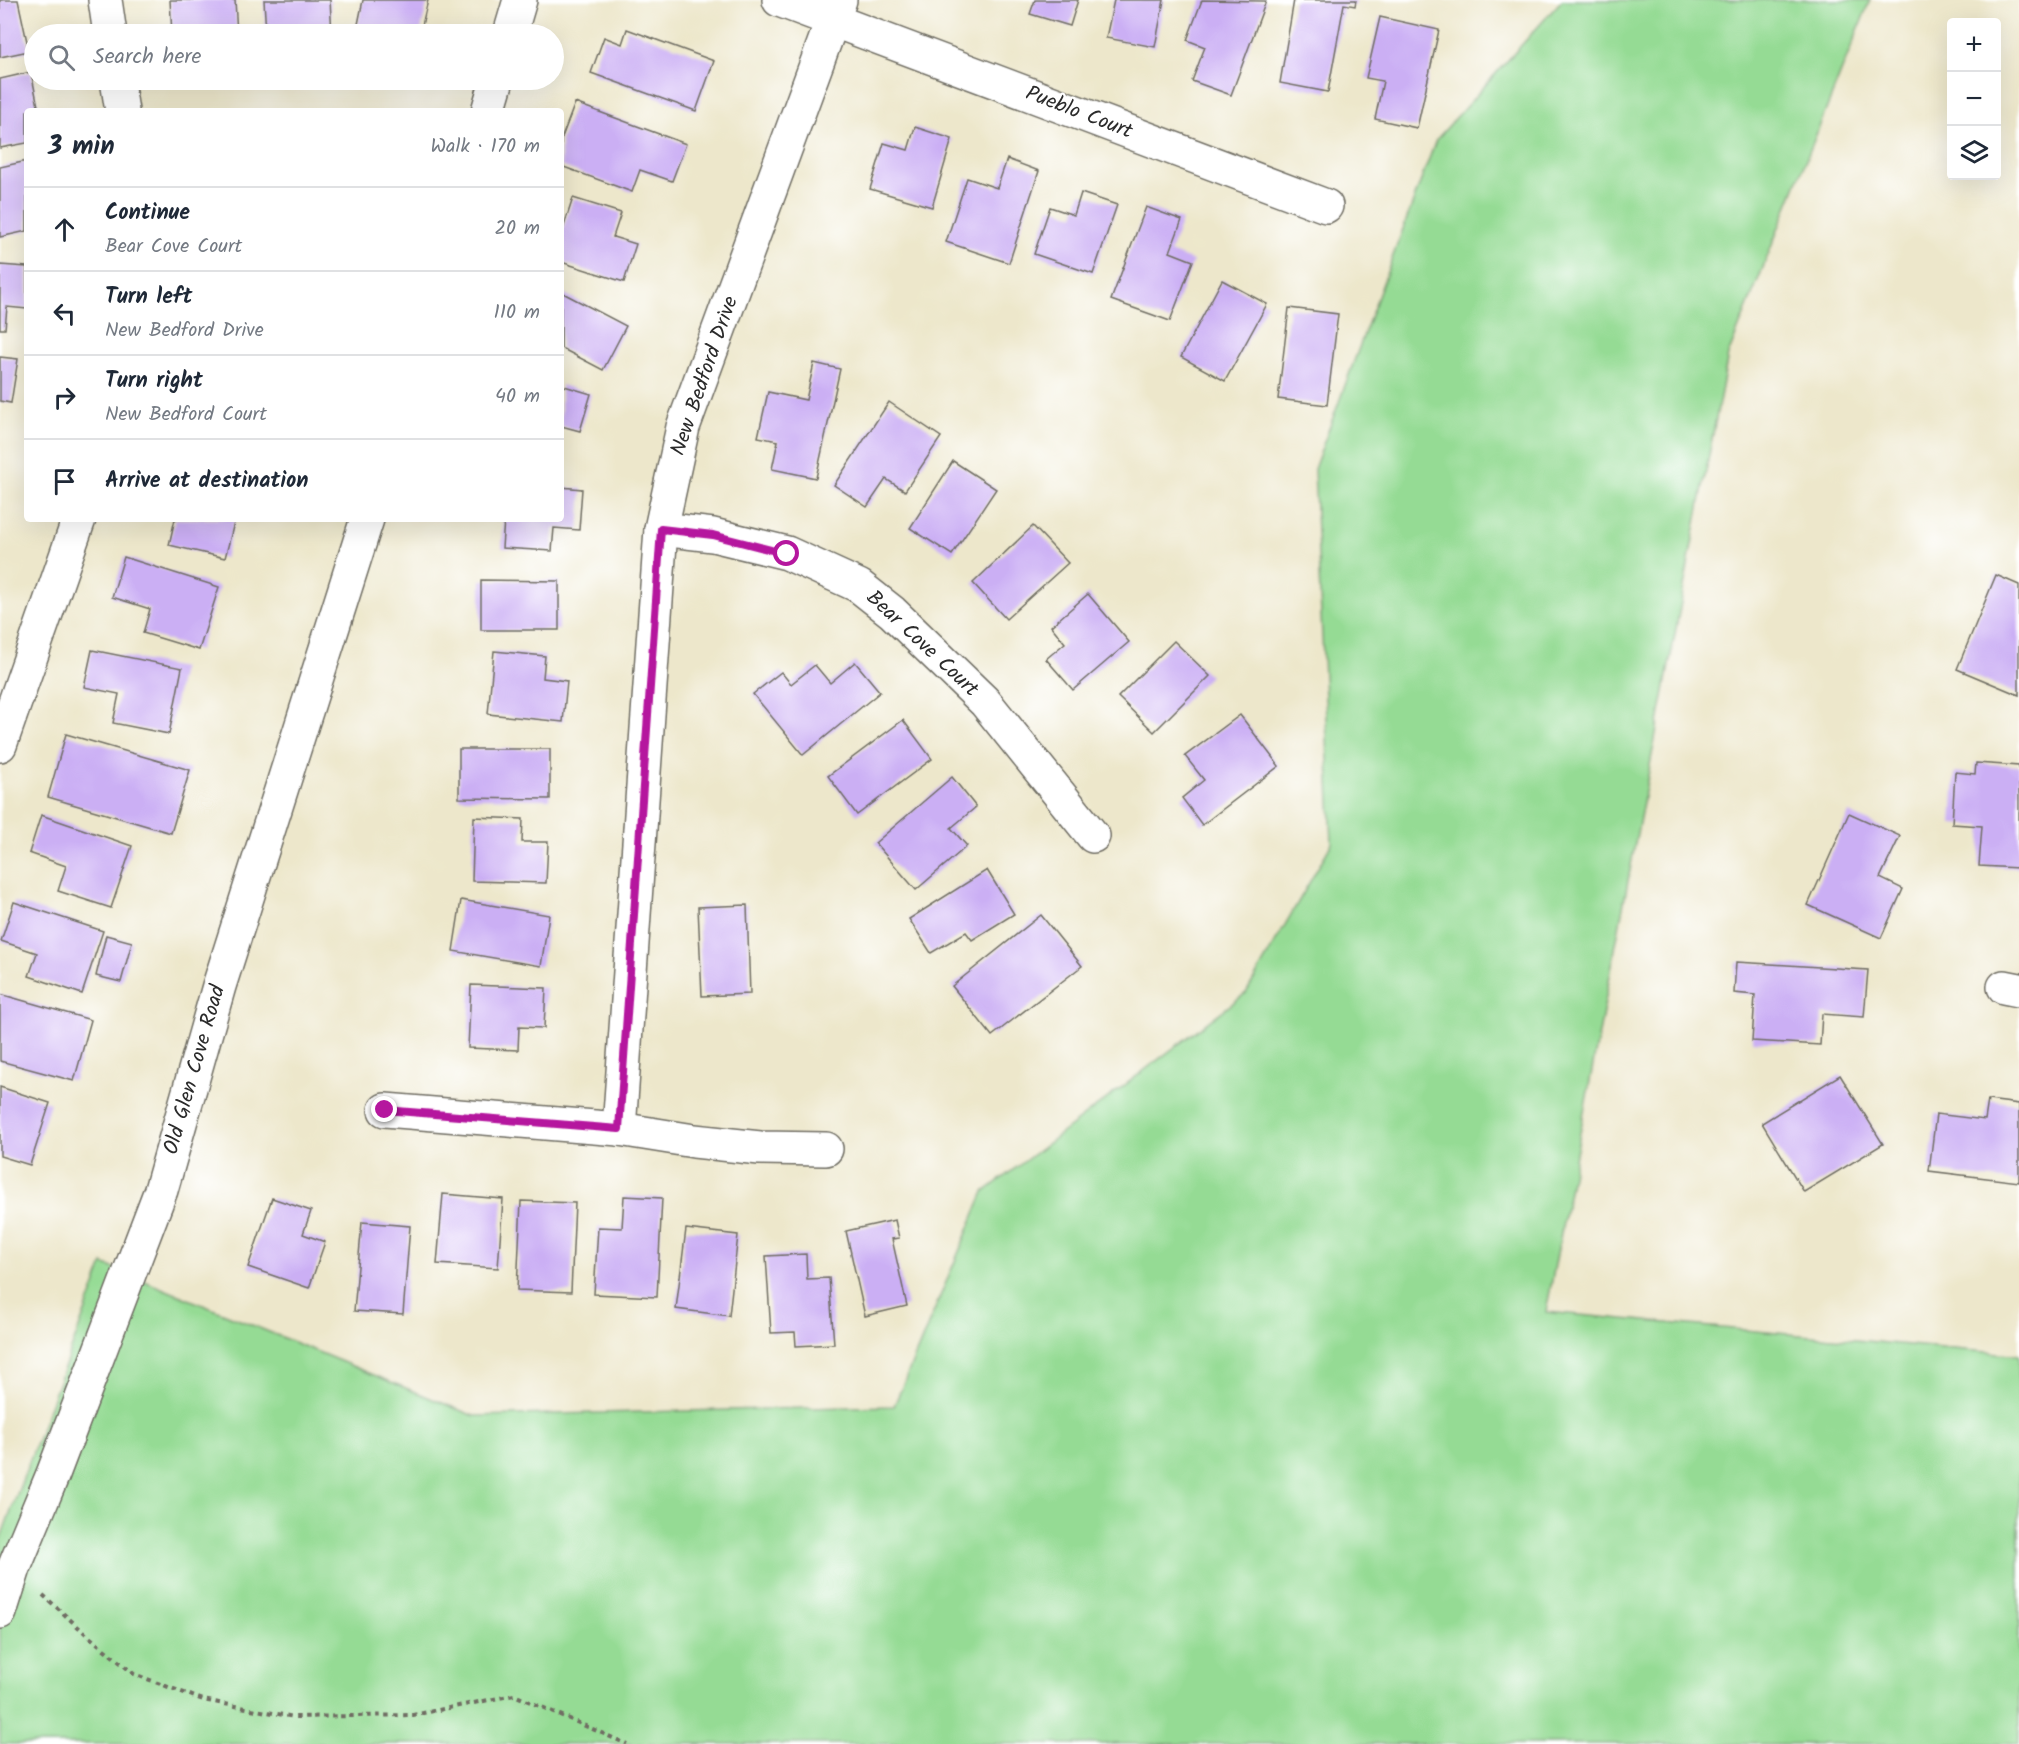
<!DOCTYPE html>
<meta charset="utf-8">
<style>
:root{--surface:#fff;--page:#f6f6f7;--text:#1f2937;--muted:#747a83;--line:#e0e1e3}
body{margin:0;font-family:Kalam,sans-serif;background:var(--page);color:var(--text)}
.controls{position:absolute;right:18px;top:18px;display:grid;overflow:hidden;border-radius:6px;box-shadow:0 6px 24px #0002}
.controls button{width:54px;height:54px;display:grid;place-items:center;padding:0;border:0;border-bottom:2px solid var(--line);background:var(--surface);color:var(--text);font:30px sans-serif}
.stop{position:absolute;width:18px;height:18px;margin:-14px;border:4px solid #b5179e;border-radius:50%;background:#fff}
.stop.end{background:#b5179e;border-color:#fff;box-shadow:0 2px 6px #0008}
.list{margin:0;padding:0;list-style:none}
h2{display:flex;justify-content:space-between;align-items:center;height:78px;margin:0;padding:0 24px;font-size:26px}
h2 small{font-size:20px;font-weight:400;color:var(--muted)}
.list li{display:grid;grid-template-columns:39px 1fr auto;gap:18px;align-items:center;box-sizing:border-box;height:84px;padding:0 24px;border-top:2px solid var(--line)}
.list b{display:block;font-size:22px;white-space:nowrap}
.list p{margin:0;font-size:20px;white-space:nowrap;color:var(--muted)}
.list em{font-size:20px;font-style:normal;color:var(--muted)}
.icon{flex:none;width:33px;height:33px;fill:none;stroke:currentColor;stroke-width:2;stroke-linecap:round;stroke-linejoin:round}
.map{position:relative;flex:none;width:2019px;height:1744px;overflow:hidden}
.search{position:absolute;background:var(--surface);box-shadow:0 6px 24px #0002;left:24px;top:24px;width:540px;height:66px;display:flex;align-items:center;gap:15px;box-sizing:border-box;padding:0 21px;border-radius:33px;color:var(--muted);font-size:22px}
.panel{position:absolute;background:var(--surface);box-shadow:0 6px 24px #0002;left:24px;top:108px;width:540px;height:414px;border-radius:6px}
.map>svg:first-child{display:block}
</style>
<div class="map">
<svg width="2019" height="1744" viewBox="0 0 2019 1744">
<rect width="100%" height="100%" fill="#fff"/>
<filter id="ink" filterUnits="userSpaceOnUse"><feTurbulence type="fractalNoise" baseFrequency=".0167" numOctaves="2"/><feDisplacementMap in="SourceGraphic" scale="12" xChannelSelector="R" yChannelSelector="G"/><feConvolveMatrix kernelMatrix="1 2 1 2 8 2 1 2 1" color-interpolation-filters="sRGB"/></filter>
<filter id="wash" filterUnits="userSpaceOnUse"><feTurbulence type="fractalNoise" baseFrequency=".008" numOctaves="4" result="noise"/><feDisplacementMap in="SourceGraphic" scale="24" xChannelSelector="R" yChannelSelector="G"/><feGaussianBlur stdDeviation="1.35" result="paint"/><feColorMatrix in="noise" values="0 0 0 0 0 0 0 0 0 0 0 0 0 0 0 0 0 1.4 0 .05"/><feComposite in="paint" operator="in"/></filter>
<g filter="url(#wash)">
<rect width="100%" height="100%" fill="#ede7cb"/>
<!-- green -->
<path fill="#95db94" stroke="#608360" stroke-width="1.5" d="M 1562,0 L 1870,0 L 1728,355 L 1546,1312 L 2019,1355 L 2019,1744 L 0,1744 L 0,1540 L 103,1264 L 474,1416 L 894,1406 L 984,1192 L 1246,993 L 1332,843 L 1314,469 L 1436,140 Z"/>
<g id="blocks">
<!-- building -->
<g fill="#cbaff4">
<path d="M 0,0 L 18,0 L 29,51 L 0,57 Z"/>
<path d="M 170,0 L 235,0 L 237,34 L 172,34 Z"/>
<path d="M 264,0 L 330,0 L 332,34 L 266,34 Z"/>
<path d="M 363,0 L 428,0 L 420,34 L 356,34 Z"/>
<path d="M 1035,0 L 1078,0 L 1070,26 L 1030,14 Z"/>
<path d="M 1114,0 L 1164,0 L 1155,47 L 1106,38 Z"/>
<path d="M 1202,0 L 1266,1 L 1231,95 L 1192,81 L 1205,47 L 1187,40 Z"/>
<path d="M 1294,0 L 1356,0 L 1355,6 L 1344,4 L 1328,92 L 1280,83 Z"/>
<path d="M 1380,17 L 1439,30 L 1417,128 L 1375,119 L 1383,81 L 1366,78 Z"/>
<path d="M 627,29 L 714,61 L 696,111 L 591,73 L 604,37 L 622,44 Z"/>
<path d="M 31,72 L 39,111 L 27,111 L 27,143 L 0,148 L 0,79 Z"/>
<path d="M 575,103 L 686,144 L 672,181 L 640,170 L 632,192 L 561,166 L 561,140 Z"/>
<path d="M 915,127 L 952,139 L 932,207 L 870,189 L 884,143 L 908,150 Z"/>
<path d="M 1007,159 L 1039,171 L 1009,263 L 946,242 L 967,178 L 997,188 Z"/>
<path d="M 27,161 L 27,231 L 0,237 L 0,167 Z"/>
<path d="M 1081,193 L 1117,205 L 1093,274 L 1034,254 L 1050,207 L 1074,215 Z"/>
<path d="M 573,198 L 621,213 L 613,237 L 636,244 L 624,282 L 561,262 L 561,235 Z"/>
<path d="M 1146,207 L 1182,220 L 1170,252 L 1193,261 L 1170,321 L 1111,300 Z"/>
<path d="M 0,265 L 27,267 L 27,309 L 7,307 L 5,329 L 0,329 Z"/>
<path d="M 1222,280 L 1267,304 L 1225,381 L 1181,357 Z"/>
<path d="M 561,292 L 626,326 L 603,370 L 561,348 Z"/>
<path d="M 1289,308 L 1338,314 L 1327,405 L 1278,399 Z"/>
<path d="M 0,357 L 18,359 L 11,403 L 0,401 Z"/>
<path d="M 814,363 L 840,369 L 816,478 L 772,469 L 778,441 L 758,437 L 768,392 L 806,400 Z"/>
<path d="M 561,385 L 591,394 L 580,431 L 561,426 Z"/>
<path d="M 889,402 L 941,437 L 905,491 L 886,479 L 867,507 L 834,485 Z"/>
<path d="M 953,461 L 996,489 L 952,555 L 910,528 Z"/>
<path d="M 561,487 L 582,489 L 579,530 L 554,528 L 552,551 L 502,548 L 504,519 L 561,519 Z"/>
<path d="M 175,519 L 235,519 L 225,558 L 169,545 Z"/>
<path d="M 1033,526 L 1068,563 L 1006,619 L 973,583 Z"/>
<path d="M 124,557 L 219,587 L 199,650 L 143,633 L 150,609 L 112,597 Z"/>
<path d="M 1996,575 L 2019,585 L 2019,695 L 1957,669 Z"/>
<path d="M 481,580 L 559,581 L 559,630 L 481,630 Z"/>
<path d="M 1088,594 L 1129,642 L 1073,690 L 1046,659 L 1065,643 L 1051,626 Z"/>
<path d="M 1174,641 L 1210,676 L 1154,732 L 1118,697 Z"/>
<path d="M 92,650 L 182,668 L 169,734 L 113,723 L 119,694 L 84,687 Z"/>
<path d="M 494,651 L 545,656 L 543,678 L 567,681 L 563,722 L 488,714 Z"/>
<path d="M 855,662 L 880,692 L 803,755 L 753,694 L 781,672 L 791,684 L 815,665 L 830,683 Z"/>
<path d="M 1240,715 L 1279,766 L 1202,825 L 1182,798 L 1204,780 L 1185,756 Z"/>
<path d="M 903,720 L 932,759 L 857,815 L 828,776 Z"/>
<path d="M 66,734 L 190,770 L 171,833 L 48,797 Z"/>
<path d="M 459,749 L 550,749 L 550,799 L 459,798 Z"/>
<path d="M 1976,763 L 2019,766 L 2019,868 L 1979,866 L 1982,826 L 1952,824 L 1955,772 L 1975,774 Z"/>
<path d="M 952,777 L 976,807 L 951,828 L 967,846 L 916,890 L 875,843 Z"/>
<path d="M 1849,813 L 1900,836 L 1880,878 L 1903,889 L 1881,938 L 1808,905 Z"/>
<path d="M 41,815 L 132,846 L 111,908 L 58,891 L 66,866 L 29,853 Z"/>
<path d="M 474,817 L 523,819 L 522,842 L 548,842 L 546,883 L 472,881 Z"/>
<path d="M 987,870 L 1014,914 L 972,940 L 966,932 L 931,953 L 909,919 Z"/>
<path d="M 461,900 L 549,915 L 541,966 L 453,951 Z"/>
<path d="M 14,902 L 103,931 L 82,994 L 29,976 L 37,953 L 1,941 Z"/>
<path d="M 747,905 L 750,994 L 702,996 L 698,907 Z"/>
<path d="M 1041,915 L 1082,966 L 992,1036 L 952,986 Z"/>
<path d="M 106,935 L 132,942 L 121,982 L 96,976 Z"/>
<path d="M 1736,962 L 1868,970 L 1864,1017 L 1822,1014 L 1820,1045 L 1752,1041 L 1755,995 L 1734,993 Z"/>
<path d="M 471,985 L 546,988 L 544,1028 L 519,1027 L 518,1050 L 468,1048 Z"/>
<path d="M 0,994 L 91,1020 L 74,1081 L 0,1061 Z"/>
<path d="M 1840,1075 L 1883,1144 L 1804,1192 L 1762,1123 Z"/>
<path d="M 0,1087 L 50,1103 L 30,1165 L 0,1156 Z"/>
<path d="M 1988,1100 L 2019,1104 L 2019,1182 L 1929,1171 L 1936,1114 L 1985,1120 Z"/>
<path d="M 443,1194 L 503,1199 L 498,1268 L 437,1264 Z"/>
<path d="M 624,1196 L 662,1198 L 657,1297 L 594,1294 L 598,1227 L 622,1228 Z"/>
<path d="M 272,1198 L 311,1211 L 303,1234 L 325,1242 L 309,1288 L 248,1267 Z"/>
<path d="M 521,1201 L 575,1203 L 571,1292 L 517,1290 Z"/>
<path d="M 895,1220 L 899,1238 L 892,1239 L 907,1306 L 865,1316 L 846,1231 Z"/>
<path d="M 362,1222 L 410,1226 L 403,1314 L 354,1311 Z"/>
<path d="M 686,1229 L 738,1235 L 729,1316 L 676,1309 Z"/>
<path d="M 806,1254 L 807,1279 L 829,1278 L 834,1344 L 796,1346 L 795,1332 L 771,1333 L 766,1256 Z"/>
</g>
</g>
</g>
<g filter="url(#ink)">
<use href="#blocks" fill-opacity="0" stroke="#6f6d63" stroke-width="1.5"/>
<g fill="none" stroke-linecap="round" stroke-linejoin="round">
<defs>
<g id="minor">
<path d="M 105,0 L 110,34"/>
<path d="M 779,0 L 1326,206"/>
<path d="M 510,34 L 520,0"/>
<path d="M 117,80 L 122,111"/>
<path d="M 488,111 L 497,80"/>
<path d="M 661,529 L 713,535 L 787,553 L 859,586 L 892,612 L 985,702 L 1093,836"/>
<path d="M 0,745 L 79,519"/>
<path d="M 2004,987 L 2019,990"/>
<path d="M 385,1110 L 619,1129 L 694,1141 L 760,1148 L 826,1149"/>
<path d="M 619,1129 L 661,529 L 683,427 L 840,0"/>
<path d="M 0,1612 L 14,1568 L 53,1474 L 161,1190 L 219,986 L 367,519"/>
</g>
</defs>
<!-- minor casing -->
<use href="#minor" stroke="#6f6d63" stroke-width="36"/>
<!-- path -->
<path stroke="#6f6d63" stroke-width="4" stroke-dasharray="4.5 4.5" stroke-linecap="butt" d="M 43,1595 L 86,1634 L 134,1674 L 203,1700 L 294,1717 L 413,1715 L 514,1695 L 627,1744"/>
<!-- minor -->
<use href="#minor" stroke="#fff" stroke-width="33"/>
</g>
</g>
<g fill="none" stroke-linecap="round" stroke-linejoin="round" filter="url(#ink)">
<!-- route -->
<path stroke="#b5179e" stroke-width="8" d="M 385,1110 L 619,1129 L 661,529 L 713,535 L 787,554"/>
</g>
<g text-anchor="middle" dominant-baseline="central" stroke-width="4.5" stroke-linejoin="round" paint-order="stroke">
<!-- street labels -->
<g font-size="21" fill="#2b2b2b" stroke="#fff">
<text transform="translate(1079 113) rotate(21)">Pueblo Court</text>
<text transform="translate(705 376) rotate(-71)">New Bedford Drive</text>
<text transform="translate(922 644) rotate(43)">Bear Cove Court</text>
<text transform="translate(195 1070) rotate(-74)">Old Glen Cove Road</text>
</g>
</g>
</svg>
<div class="controls">
<button>+</button>
<button>−</button>
<button><svg class="icon" aria-label="layers" viewBox="0 0 24 24"><path d="M12 4l9 5-9 5-9-5zM3 14l9 5 9-5"/></svg></button>
</div>
<div class="stop" style="left:787px;top:554px"></div>
<div class="stop end" style="left:385px;top:1110px"></div>
<div class="search"><svg class="icon" aria-label="search" viewBox="0 0 24 24"><circle cx="10" cy="10" r="6"/><path d="M15 15l6 6"/></svg>Search here</div>
<section class="panel">
<h2>3 min<small>Walk · 170 m</small></h2>
<ul class="list">
<li><svg class="icon" aria-label="ahead" viewBox="0 0 24 24"><path d="M12 20V5M6 11l6-6 6 6"/></svg><div><b>Continue</b><p>Bear Cove Court</p></div><em>20 m</em></li>
<li><svg class="icon" aria-label="left" viewBox="0 0 24 24"><path d="M17 20v-9H6M10 6l-5 5 5 5"/></svg><div><b>Turn left</b><p>New Bedford Drive</p></div><em>110 m</em></li>
<li><svg class="icon" aria-label="right" viewBox="0 0 24 24"><path d="M7 20v-9h11M14 6l5 5-5 5"/></svg><div><b>Turn right</b><p>New Bedford Court</p></div><em>40 m</em></li>
<li><svg class="icon" aria-label="arrive" viewBox="0 0 24 24"><path d="M6 21V4h12l-3 4 3 4H6"/></svg><div><b>Arrive at destination</b></div></li>
</ul>
</section>
</div>
